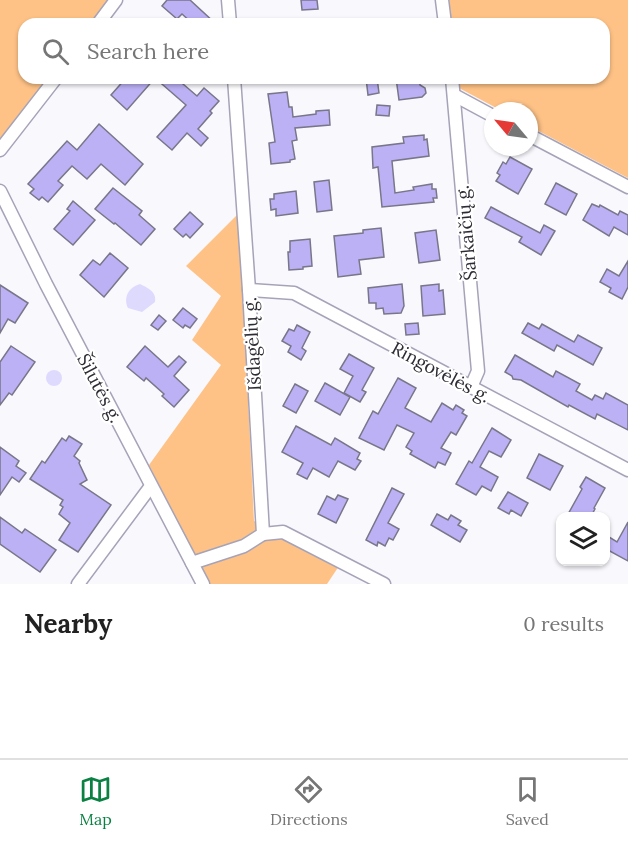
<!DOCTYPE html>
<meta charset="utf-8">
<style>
:root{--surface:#fff;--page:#f6f6f6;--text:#222;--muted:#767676;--line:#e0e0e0;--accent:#0b8043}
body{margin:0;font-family:Lora,serif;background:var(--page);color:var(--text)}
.controls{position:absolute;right:18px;bottom:18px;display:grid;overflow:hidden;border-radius:12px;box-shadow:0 2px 4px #0004}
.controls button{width:54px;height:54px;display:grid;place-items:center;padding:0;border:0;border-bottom:2px solid var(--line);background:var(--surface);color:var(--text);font:30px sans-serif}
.compass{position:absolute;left:484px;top:102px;width:54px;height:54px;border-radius:50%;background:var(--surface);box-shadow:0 2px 4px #0004;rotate:299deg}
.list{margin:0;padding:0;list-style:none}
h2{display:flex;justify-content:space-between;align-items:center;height:78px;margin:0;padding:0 24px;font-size:26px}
h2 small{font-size:20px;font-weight:400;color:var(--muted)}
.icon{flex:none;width:33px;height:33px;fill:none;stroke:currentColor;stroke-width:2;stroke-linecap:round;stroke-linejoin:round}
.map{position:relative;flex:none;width:628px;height:584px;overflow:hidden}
.search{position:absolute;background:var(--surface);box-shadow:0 2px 4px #0004;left:18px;right:18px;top:18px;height:66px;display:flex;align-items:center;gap:15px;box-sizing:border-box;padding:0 21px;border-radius:18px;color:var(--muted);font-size:22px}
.sheet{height:174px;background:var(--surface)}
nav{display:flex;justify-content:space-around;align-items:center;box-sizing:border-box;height:84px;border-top:2px solid var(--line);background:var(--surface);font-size:16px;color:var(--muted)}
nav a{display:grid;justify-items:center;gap:3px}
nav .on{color:var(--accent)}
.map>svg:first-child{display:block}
</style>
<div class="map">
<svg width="628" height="584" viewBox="0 0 628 584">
<rect width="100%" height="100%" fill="#f9f8fd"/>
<!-- green -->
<g fill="#fec286">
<path d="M 0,0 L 108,0 L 90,24 L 24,24 L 24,78 L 49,78 L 0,141 Z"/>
<path d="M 449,0 L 628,0 L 628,178 L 529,126 L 529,111 L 502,111 L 459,88 L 457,78 L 604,78 L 604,24 L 452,24 Z"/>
<path d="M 239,213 L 254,521 L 339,566 L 327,584 L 209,584 L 149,465 L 221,365 L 192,340 L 221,296 L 186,266 Z"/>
</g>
<!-- water -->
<g fill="#dedafd">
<path d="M 140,284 C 148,288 157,292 155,302 L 142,312 L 128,308 C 123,297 129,287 140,284 Z"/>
<circle cx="54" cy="378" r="8"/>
</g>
<!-- building -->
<g fill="#bbb1f4" stroke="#787689" stroke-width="1.5">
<path d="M 167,0 L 190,0 L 216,24 L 193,24 L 182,14 L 177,19 L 162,6 Z"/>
<path d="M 301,0 L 317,0 L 318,9 L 302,10 Z"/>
<path d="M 126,78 L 176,78 L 197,96 L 204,88 L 219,101 L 210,111 L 212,113 L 198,129 L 208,138 L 201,146 L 187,133 L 172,150 L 157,137 L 186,105 L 155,78 L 127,110 L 111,95 Z"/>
<path d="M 366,78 L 377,78 L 379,93 L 368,95 Z"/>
<path d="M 396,78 L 419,78 L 420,85 L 425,88 L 426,93 L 422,97 L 399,100 Z"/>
<path d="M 287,92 L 289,107 L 292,107 L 293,117 L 316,114 L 316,111 L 329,110 L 330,125 L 295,128 L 297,140 L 292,141 L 295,159 L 290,160 L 290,162 L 271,164 L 269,143 L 275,142 L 268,94 Z"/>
<path d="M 377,105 L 390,106 L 389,116 L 376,115 Z"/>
<path d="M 99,124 L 143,164 L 125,185 L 101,164 L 87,179 L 72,166 L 58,181 L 63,185 L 48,202 L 42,197 L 39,200 L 30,193 L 34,189 L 28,184 L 67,141 L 77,150 Z"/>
<path d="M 424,135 L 424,140 L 427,139 L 429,156 L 392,161 L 395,193 L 414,190 L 413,187 L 432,184 L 432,189 L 436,189 L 437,198 L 433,198 L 434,202 L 382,207 L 378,167 L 373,168 L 372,147 L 404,143 L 403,137 Z"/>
<path d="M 510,157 L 532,169 L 518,194 L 496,181 L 500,175 L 497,173 L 503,162 L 506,164 Z"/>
<path d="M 329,180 L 332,210 L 317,212 L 314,182 Z"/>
<path d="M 556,183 L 577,194 L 566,215 L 545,204 Z"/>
<path d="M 113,188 L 142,211 L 139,215 L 155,229 L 141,245 L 115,223 L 114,224 L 95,209 Z"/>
<path d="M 296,191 L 298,213 L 276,216 L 276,209 L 271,210 L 270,199 L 274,199 L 274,194 Z"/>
<path d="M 73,201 L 95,220 L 73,245 L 54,229 L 70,211 L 67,209 Z"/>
<path d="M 592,204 L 599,207 L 600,205 L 618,215 L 620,211 L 628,215 L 628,235 L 614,227 L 609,236 L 583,220 Z"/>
<path d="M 491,207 L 540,233 L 544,225 L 555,231 L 541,255 L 519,242 L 522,237 L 485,218 Z"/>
<path d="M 190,212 L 203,224 L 190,238 L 186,234 L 183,237 L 174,229 Z"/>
<path d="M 381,228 L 384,257 L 359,260 L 361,274 L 338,277 L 334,236 L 363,233 L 363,230 Z"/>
<path d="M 436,230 L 440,260 L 419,263 L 415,233 Z"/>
<path d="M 310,239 L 312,266 L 303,267 L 303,269 L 289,270 L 288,252 L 290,252 L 290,241 Z"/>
<path d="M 110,253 L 128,268 L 104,297 L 80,275 L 93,260 L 100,265 Z"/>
<path d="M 628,261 L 628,287 L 622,299 L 609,292 L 611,288 L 600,282 L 607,269 L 619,276 Z"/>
<path d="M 402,284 L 404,306 L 401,313 L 384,314 L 383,308 L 376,309 L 376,303 L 369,303 L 368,288 Z"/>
<path d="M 439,284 L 439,291 L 443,290 L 445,314 L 423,316 L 421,286 Z"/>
<path d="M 0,285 L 28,303 L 15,323 L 8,319 L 0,333 Z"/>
<path d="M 183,308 L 197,319 L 190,328 L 185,325 L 183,328 L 173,320 Z"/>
<path d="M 159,315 L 166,321 L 158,330 L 151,325 Z"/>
<path d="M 418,323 L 419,334 L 406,335 L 405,324 Z"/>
<path d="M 528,323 L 539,329 L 542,324 L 574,342 L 578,335 L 602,348 L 593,365 L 557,345 L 554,351 L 522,333 Z"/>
<path d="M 297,325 L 310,332 L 302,348 L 306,351 L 301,360 L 288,352 L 291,346 L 282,341 L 289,329 L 294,331 Z"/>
<path d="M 11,346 L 35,362 L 12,395 L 9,393 L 0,405 L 0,362 Z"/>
<path d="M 145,346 L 168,367 L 179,356 L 186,362 L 174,376 L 189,390 L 174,407 L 162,396 L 164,394 L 146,378 L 144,381 L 127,367 Z"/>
<path d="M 349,354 L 374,368 L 362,390 L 366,392 L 360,402 L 344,393 L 353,376 L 340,369 Z"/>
<path d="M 515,355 L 553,377 L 556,371 L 580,384 L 576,391 L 592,400 L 595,395 L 603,399 L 606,393 L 628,405 L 628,430 L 597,414 L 595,419 L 569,405 L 568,407 L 521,380 L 513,379 L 512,376 L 505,372 Z"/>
<path d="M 398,378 L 416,388 L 405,408 L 431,422 L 442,403 L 453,410 L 456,405 L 464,410 L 462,413 L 467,416 L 456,435 L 451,432 L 441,448 L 451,453 L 445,465 L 438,462 L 435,468 L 410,454 L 412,451 L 406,447 L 414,433 L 397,425 L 384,450 L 359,438 L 373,411 L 378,414 Z"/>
<path d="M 325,383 L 350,397 L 340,415 L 315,401 Z"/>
<path d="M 295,384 L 308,391 L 296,413 L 283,406 Z"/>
<path d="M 296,426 L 331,445 L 335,438 L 360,453 L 357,459 L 361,461 L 355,470 L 338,461 L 329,477 L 313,468 L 307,479 L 297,474 L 303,463 L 282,452 Z"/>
<path d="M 492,428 L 511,440 L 501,457 L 489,451 L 480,467 L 498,477 L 491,491 L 482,486 L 476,495 L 456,484 L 469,461 L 472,463 Z"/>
<path d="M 69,436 L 82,444 L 74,456 L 80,461 L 79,463 L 87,480 L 80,484 L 111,505 L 78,552 L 59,540 L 70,523 L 59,514 L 63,507 L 60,505 L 63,500 L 30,479 L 42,461 L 45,463 L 62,438 L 66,441 Z"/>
<path d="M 0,447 L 19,461 L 16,466 L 26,473 L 19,482 L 12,477 L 0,495 Z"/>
<path d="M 539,454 L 563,466 L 550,490 L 527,478 Z"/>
<path d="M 586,477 L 605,488 L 594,508 L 595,509 L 591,516 L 567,516 L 582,489 L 580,487 Z"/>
<path d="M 392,488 L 404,494 L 388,523 L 399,529 L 393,540 L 389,538 L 385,546 L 378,542 L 377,546 L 366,540 Z"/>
<path d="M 508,492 L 528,503 L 521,516 L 511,510 L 509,514 L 498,508 Z"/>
<path d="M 338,495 L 348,499 L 336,523 L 318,514 L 327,496 L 335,500 Z"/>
<path d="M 437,514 L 448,520 L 451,515 L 461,521 L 458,525 L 467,530 L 460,542 L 431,525 Z"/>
<path d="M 0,517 L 22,533 L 25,529 L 56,550 L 40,572 L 0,544 Z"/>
<path d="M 628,522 L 628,561 L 606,549 L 606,535 L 617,542 Z"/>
</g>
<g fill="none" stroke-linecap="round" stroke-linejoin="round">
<defs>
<g id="minor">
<path d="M 228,0 L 230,24"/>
<path d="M 442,0 L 445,24"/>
<path d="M 98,24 L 116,0"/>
<path d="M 452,78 L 478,371 L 471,387"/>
<path d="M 454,95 L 493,116"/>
<path d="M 529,135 L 628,187"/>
<path d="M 0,150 L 56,78"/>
<path d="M 0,191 L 46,284 L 203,584"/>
<path d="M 249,290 L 294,293 L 628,470"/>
<path d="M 263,534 L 283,532 L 384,584"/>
<path d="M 192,563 L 244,546 L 263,534 L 249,290 L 234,78"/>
<path d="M 78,584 L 151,486"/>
</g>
</defs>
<!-- minor casing -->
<use href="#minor" stroke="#a6a3b8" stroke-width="15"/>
<!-- minor -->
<use href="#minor" stroke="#fff" stroke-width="12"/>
</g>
<g text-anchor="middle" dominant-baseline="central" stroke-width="4.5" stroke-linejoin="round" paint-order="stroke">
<!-- street labels -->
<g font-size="18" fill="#2d2c34" stroke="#fff">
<text transform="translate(466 233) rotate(-95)">Šarkaičių g.</text>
<text transform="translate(252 344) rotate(-93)">Išdagėlių g.</text>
<text transform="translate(441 372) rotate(28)">Ringovėlės g.</text>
<text transform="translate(100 388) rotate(62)">Šilutės g.</text>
</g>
</g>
</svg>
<div class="controls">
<button><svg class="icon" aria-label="layers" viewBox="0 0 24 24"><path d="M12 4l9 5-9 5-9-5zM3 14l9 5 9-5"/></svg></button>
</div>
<svg class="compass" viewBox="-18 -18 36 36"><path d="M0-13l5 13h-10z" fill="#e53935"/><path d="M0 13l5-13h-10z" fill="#767676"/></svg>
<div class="search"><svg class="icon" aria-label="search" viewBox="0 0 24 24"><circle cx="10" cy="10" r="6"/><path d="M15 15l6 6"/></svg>Search here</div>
</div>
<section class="sheet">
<h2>Nearby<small>0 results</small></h2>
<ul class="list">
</ul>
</section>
<nav>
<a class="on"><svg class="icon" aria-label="map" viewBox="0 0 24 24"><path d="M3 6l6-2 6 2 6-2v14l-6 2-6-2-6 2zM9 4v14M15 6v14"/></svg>Map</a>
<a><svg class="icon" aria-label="directions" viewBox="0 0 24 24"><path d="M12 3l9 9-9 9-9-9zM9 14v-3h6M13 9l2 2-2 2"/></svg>Directions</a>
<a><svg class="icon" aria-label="saved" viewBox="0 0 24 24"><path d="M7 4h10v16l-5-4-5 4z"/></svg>Saved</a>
</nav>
